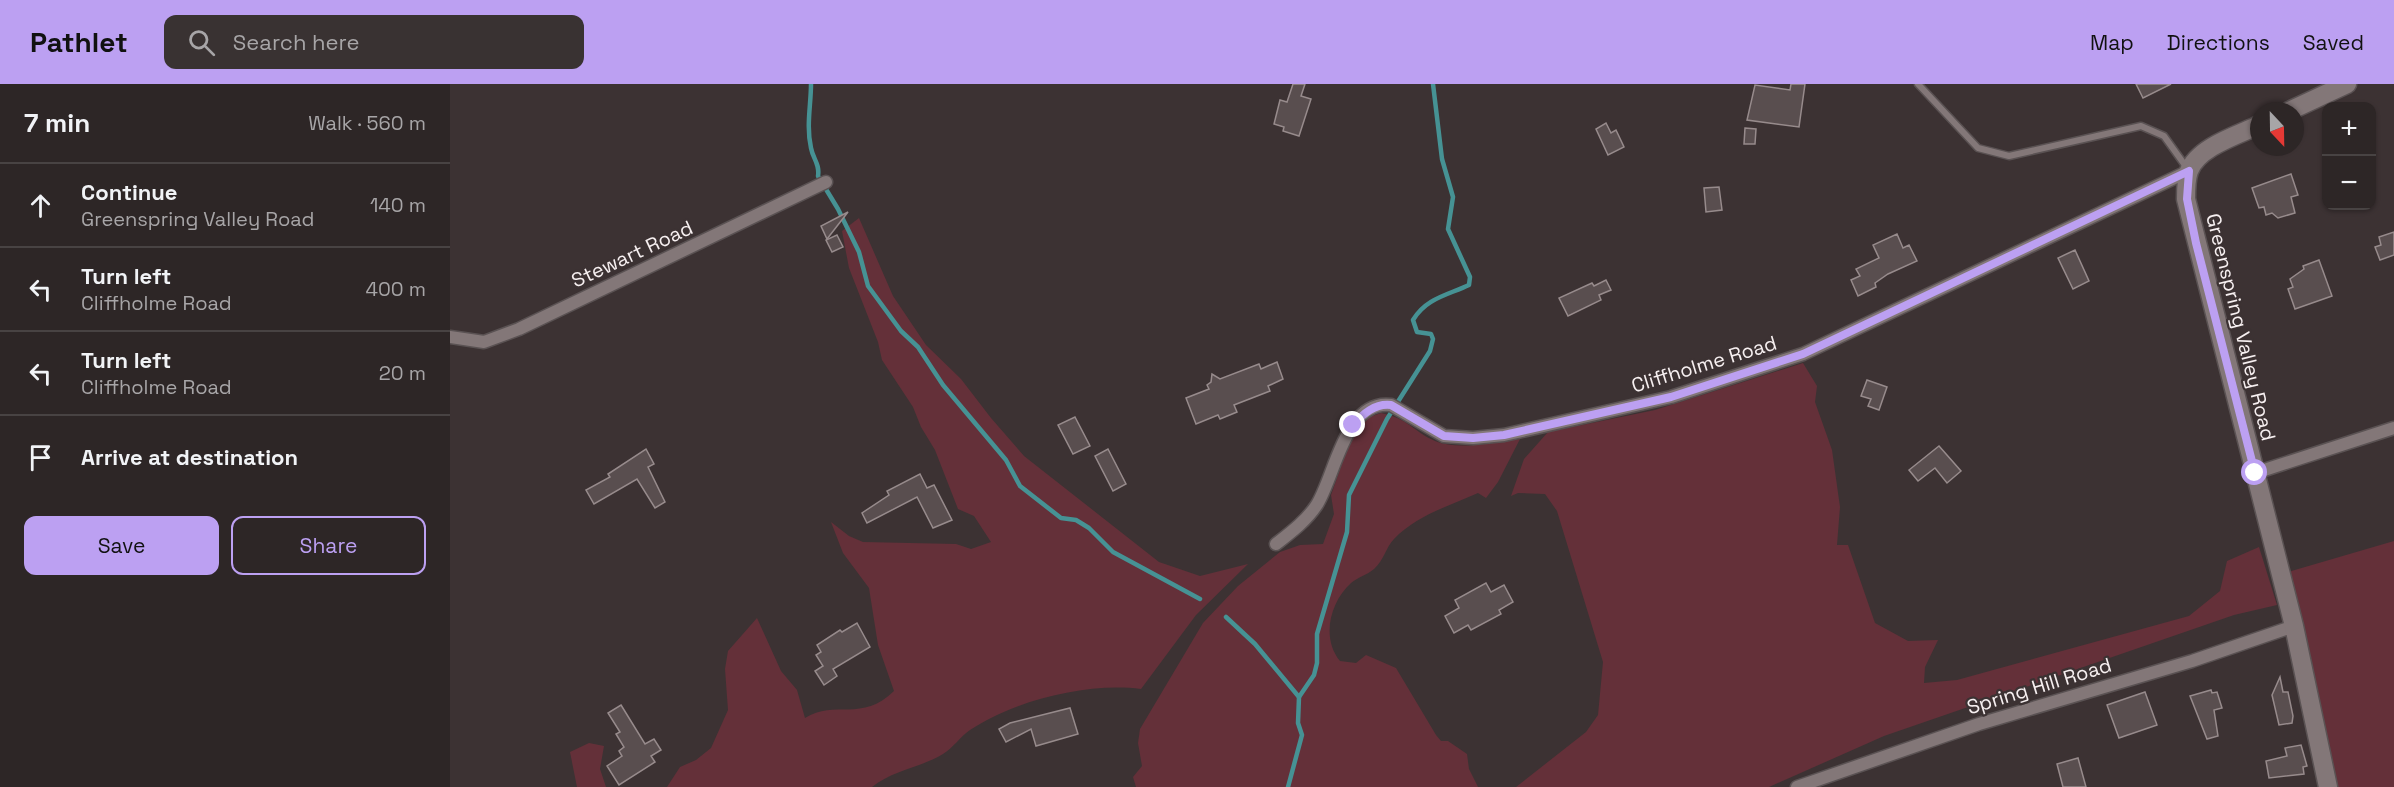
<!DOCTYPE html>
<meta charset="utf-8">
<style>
:root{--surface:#2d2626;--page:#393232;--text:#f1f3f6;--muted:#a7a5a7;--line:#484343;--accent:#bca0f2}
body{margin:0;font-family:"Space Grotesk",sans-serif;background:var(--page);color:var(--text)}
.controls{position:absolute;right:18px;top:18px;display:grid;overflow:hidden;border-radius:12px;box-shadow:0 2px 4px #0004}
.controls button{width:54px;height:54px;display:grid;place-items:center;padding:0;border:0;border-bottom:2px solid var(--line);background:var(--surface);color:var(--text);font:30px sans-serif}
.compass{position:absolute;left:1800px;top:18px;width:54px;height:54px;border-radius:50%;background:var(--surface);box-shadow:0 2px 4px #0004;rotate:158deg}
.stop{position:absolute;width:18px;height:18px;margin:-14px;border:4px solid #bca0f2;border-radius:50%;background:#fff}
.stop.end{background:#bca0f2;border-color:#fff;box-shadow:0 2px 6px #0008}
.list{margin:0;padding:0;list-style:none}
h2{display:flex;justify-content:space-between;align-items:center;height:78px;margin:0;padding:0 24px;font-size:26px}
h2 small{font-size:20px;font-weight:400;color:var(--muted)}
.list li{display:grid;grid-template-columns:39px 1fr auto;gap:18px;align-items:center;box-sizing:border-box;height:84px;padding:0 24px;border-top:2px solid var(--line)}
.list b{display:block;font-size:22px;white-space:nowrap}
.list p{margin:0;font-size:20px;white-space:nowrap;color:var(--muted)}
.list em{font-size:20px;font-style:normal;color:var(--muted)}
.actions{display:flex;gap:12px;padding:18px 24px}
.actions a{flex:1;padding:14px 0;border:2px solid var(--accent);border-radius:12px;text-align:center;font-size:21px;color:var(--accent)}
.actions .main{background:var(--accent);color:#111}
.icon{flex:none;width:33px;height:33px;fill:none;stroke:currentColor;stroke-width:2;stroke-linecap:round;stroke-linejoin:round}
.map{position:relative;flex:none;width:1944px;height:703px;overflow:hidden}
header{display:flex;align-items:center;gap:36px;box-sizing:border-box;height:84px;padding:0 30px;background:var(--accent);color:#111}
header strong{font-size:28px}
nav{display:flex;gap:33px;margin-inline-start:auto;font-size:21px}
.search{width:420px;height:54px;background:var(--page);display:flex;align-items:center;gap:15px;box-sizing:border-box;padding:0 21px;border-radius:12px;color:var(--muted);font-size:22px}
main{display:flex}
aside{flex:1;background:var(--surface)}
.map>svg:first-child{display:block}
</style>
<header>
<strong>Pathlet</strong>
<div class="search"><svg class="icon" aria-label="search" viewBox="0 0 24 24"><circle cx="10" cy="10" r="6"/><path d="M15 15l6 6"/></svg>Search here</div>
<nav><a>Map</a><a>Directions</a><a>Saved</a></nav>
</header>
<main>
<aside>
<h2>7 min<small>Walk · 560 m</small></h2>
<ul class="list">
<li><svg class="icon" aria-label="ahead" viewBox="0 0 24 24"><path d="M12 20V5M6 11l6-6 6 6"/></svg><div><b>Continue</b><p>Greenspring Valley Road</p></div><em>140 m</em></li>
<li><svg class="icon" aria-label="left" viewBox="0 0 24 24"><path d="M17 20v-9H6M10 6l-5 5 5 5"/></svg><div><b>Turn left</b><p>Cliffholme Road</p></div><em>400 m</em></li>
<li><svg class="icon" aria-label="left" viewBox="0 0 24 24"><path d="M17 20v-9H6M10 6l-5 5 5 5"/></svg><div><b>Turn left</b><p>Cliffholme Road</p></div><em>20 m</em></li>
<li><svg class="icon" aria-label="arrive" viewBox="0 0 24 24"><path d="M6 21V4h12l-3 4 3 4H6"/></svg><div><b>Arrive at destination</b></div></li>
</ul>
<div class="actions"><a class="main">Save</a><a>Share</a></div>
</aside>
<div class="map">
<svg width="1944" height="703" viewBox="0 0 1944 703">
<rect width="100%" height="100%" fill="#3c3233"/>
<!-- green -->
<g fill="#643039">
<path d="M 409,134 L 443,212 L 476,261 L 511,295 L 541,334 L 574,372 L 709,478 L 750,492 L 798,480 L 746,531 L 691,605 C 639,598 565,616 520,646 C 510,653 503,664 493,670 C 470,684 443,686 422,703 L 217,703 L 230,683 L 246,676 L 261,664 L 278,626 L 275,585 L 278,567 L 307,534 L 331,587 L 347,606 L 355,634 C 385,615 412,639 444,607 L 428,561 L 419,504 L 393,469 L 381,438 L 399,452 L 413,458 L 506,460 L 521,465 L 541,458 L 524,432 L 508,425 L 485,366 L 471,343 L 463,323 L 432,276 L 428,258 L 399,184 L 392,147 Z"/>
<path d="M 1353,279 L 1367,302 L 1365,318 L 1382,366 L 1390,423 L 1387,461 L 1398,461 L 1425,539 L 1458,557 L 1488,556 L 1475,583 L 1474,599 L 1507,596 L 1739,532 L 1770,507 L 1777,477 L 1809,463 L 1827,521 L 1784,531 L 1434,652 L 1319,703 L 1066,703 L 1136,648 L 1148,631 L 1153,578 L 1107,427 L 1095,410 L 1068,409 L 1061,412 L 1074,375 L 1098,348 L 1205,326 Z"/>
<path d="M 931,329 C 960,335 962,347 985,357 C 1009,367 1045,358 1070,355 L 1048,398 L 1036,414 L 1028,409 C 999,422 967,431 944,455 C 936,463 934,476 924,485 C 917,491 908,493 901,499 C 880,518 871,554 890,577 L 906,579 L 916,571 L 946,584 L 986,651 L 991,657 L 998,657 L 1017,670 L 1019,685 L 1028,703 L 686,703 L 683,693 L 692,682 L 688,659 L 690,645 L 753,539 L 788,502 L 830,468 L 850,461 L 873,460 L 884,430 L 881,411 L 902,351 L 914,335 Z"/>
<path d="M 1944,457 L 1944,703 L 1885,703 L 1838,488 Z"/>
<path d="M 139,659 L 154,662 L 150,685 L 156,703 L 127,703 L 120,668 Z"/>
</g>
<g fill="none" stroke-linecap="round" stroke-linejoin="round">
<!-- stream -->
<g stroke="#469294" stroke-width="4.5">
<path d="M 361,0 C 361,21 356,42 361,64 C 363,75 370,80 368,92 L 388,125 L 409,168 L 418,202 L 451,247 L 468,263 L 493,301 L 556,376 L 570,402 L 611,434 L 626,436 L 639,444 L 663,468 L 750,515"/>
<path d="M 776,533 L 805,560 L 849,613"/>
<path d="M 838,703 L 852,651 L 848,639 L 849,613 L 864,591 L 867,579 L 867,550 L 897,448 L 899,411 L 937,335 L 980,267 L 983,255 L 981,250 L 967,248 L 963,236 C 976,214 998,211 1019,201 L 1020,193 L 998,145 L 1003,113 L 992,75 L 983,0"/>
</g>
</g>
<!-- building -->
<g fill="#594e4f" stroke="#978b8c" stroke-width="1.5">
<path d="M 843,0 L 855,0 L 851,12 L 861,15 L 849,52 L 833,47 L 834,43 L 824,40 L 830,16 L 837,18 Z"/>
<path d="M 1341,0 L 1355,0 L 1349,43 L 1297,36 L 1305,1 L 1340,6 Z"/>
<path d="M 1686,0 L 1721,0 L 1693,14 Z"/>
<path d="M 1156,39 L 1161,49 L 1166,46 L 1174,63 L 1158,71 L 1146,45 Z"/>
<path d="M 1295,44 L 1306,45 L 1305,60 L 1294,60 Z"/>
<path d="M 1841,90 L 1848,111 L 1841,113 L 1845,129 L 1828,134 L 1822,129 L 1816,131 L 1814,123 L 1809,124 L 1802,104 Z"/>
<path d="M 1269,103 L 1272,126 L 1256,128 L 1254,104 Z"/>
<path d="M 398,128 L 377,155 L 371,142 Z"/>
<path d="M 1944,148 L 1944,171 L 1930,176 L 1925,163 L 1931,161 L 1929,153 Z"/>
<path d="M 1447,150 L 1453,164 L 1459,161 L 1467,177 L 1438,190 L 1425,199 L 1426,203 L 1408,212 L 1401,196 L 1410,192 L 1406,185 L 1429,174 L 1423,161 Z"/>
<path d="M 387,151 L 393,163 L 382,168 L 376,156 Z"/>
<path d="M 1625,166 L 1639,197 L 1623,205 L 1608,174 Z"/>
<path d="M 1869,176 L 1882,212 L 1845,225 L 1838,205 L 1843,203 L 1840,195 L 1854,185 L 1853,182 Z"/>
<path d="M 1156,196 L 1161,206 L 1149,211 L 1151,216 L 1118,232 L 1109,214 L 1142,199 L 1144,202 Z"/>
<path d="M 827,278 L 833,295 L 818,302 L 820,307 L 784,321 L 787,328 L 770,335 L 768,331 L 746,340 L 736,314 L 759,305 L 757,301 L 761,298 L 762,290 L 770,295 L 809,280 L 811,285 Z"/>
<path d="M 1417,296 L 1437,303 L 1429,326 L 1418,322 L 1421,315 L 1411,312 Z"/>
<path d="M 625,333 L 640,362 L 623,370 L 608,341 Z"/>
<path d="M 1489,362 L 1511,387 L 1497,399 L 1485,384 L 1468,397 L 1459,386 Z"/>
<path d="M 196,365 L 204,380 L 198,383 L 215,418 L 205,424 L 187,395 L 144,420 L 136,406 L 160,393 L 158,390 Z"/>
<path d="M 658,365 L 676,400 L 663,407 L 645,372 Z"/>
<path d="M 470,390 L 477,404 L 484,401 L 502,436 L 483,444 L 467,413 L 417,439 L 412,429 L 439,411 L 437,407 Z"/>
<path d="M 1036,499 L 1041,508 L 1054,501 L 1063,518 L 1049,526 L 1051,530 L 1021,546 L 1018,541 L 1004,549 L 995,532 L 1009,524 L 1005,516 Z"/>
<path d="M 407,539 L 420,563 L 383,585 L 387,592 L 374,601 L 365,587 L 373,582 L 366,571 L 371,568 L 367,561 L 390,546 L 392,548 Z"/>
<path d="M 1830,593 L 1833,608 L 1838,608 L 1843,632 L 1842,639 L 1829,641 L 1822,611 Z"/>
<path d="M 1761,606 L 1762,609 L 1767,608 L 1772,624 L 1764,626 L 1768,652 L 1757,655 L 1740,612 Z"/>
<path d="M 1695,608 L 1707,641 L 1669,654 L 1657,621 Z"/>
<path d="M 171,621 L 195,660 L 204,655 L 211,666 L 201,672 L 205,678 L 169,701 L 157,682 L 172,672 L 169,667 L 174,663 L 166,650 L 170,648 L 158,629 Z"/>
<path d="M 620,624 L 628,650 L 586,662 L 581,645 L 556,658 L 549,645 L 560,639 Z"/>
<path d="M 1851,661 L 1857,682 L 1853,683 L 1854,690 L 1819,694 L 1816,677 L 1837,672 L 1835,664 Z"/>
<path d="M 1628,674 L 1636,703 L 1613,703 L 1607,680 Z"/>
</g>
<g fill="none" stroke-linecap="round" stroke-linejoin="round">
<defs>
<path id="lane" d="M 1468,0 L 1528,64 L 1559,72 L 1691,42 L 1714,52 L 1737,84"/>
<g id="street">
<path d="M 0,253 L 34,258 L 69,245 L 376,98"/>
<path d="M 1805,389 L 1944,344"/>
<path d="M 826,460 C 840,449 856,437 866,422 C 885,394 894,315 941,321 L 994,352 L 1023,354 L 1054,351 L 1221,313 L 1353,270 L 1739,87"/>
<path d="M 1347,703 L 1529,640 L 1742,577 L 1844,542"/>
</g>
<g id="secondary">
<path d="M 1839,27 L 1897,0"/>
<path d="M 1809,41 C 1788,51 1748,63 1739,87 C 1736,95 1736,106 1736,115 L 1844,542 L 1878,703"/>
</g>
</defs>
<!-- lane casing -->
<use href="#lane" stroke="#5a5253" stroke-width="9"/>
<!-- street casing -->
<use href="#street" stroke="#5a5253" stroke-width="15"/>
<!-- secondary casing -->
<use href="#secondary" stroke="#5a5253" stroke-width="21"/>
<!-- lane -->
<use href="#lane" stroke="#837778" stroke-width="6"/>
<!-- street -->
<use href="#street" stroke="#837778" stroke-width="12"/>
<!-- secondary -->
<use href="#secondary" stroke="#837778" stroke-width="18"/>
</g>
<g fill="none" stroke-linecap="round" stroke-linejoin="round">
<!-- route -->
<path stroke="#bca0f2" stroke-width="8" d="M 903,341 C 913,330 925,319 941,321 L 994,352 L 1023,354 L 1054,351 L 1221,313 L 1353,270 L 1739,87 L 1737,115 L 1746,159 L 1805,389"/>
</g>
<g text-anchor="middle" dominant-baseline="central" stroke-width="4.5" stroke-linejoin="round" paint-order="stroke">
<!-- street labels -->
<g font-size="20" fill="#f7f0f1" stroke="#3c3233">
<text transform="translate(182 170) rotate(-25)">Stewart Road</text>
<text transform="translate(1791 243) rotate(76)">Greenspring Valley Road</text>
<text transform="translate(1254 280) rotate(-17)">Cliffholme Road</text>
<text transform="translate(1589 602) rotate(-17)">Spring Hill Road</text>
</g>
</g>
</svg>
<div class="controls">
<button>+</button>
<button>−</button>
</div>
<svg class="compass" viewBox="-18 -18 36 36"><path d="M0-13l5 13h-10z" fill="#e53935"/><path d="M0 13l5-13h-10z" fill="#a7a5a7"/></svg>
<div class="stop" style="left:1805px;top:389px"></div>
<div class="stop end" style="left:903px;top:341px"></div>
</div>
</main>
